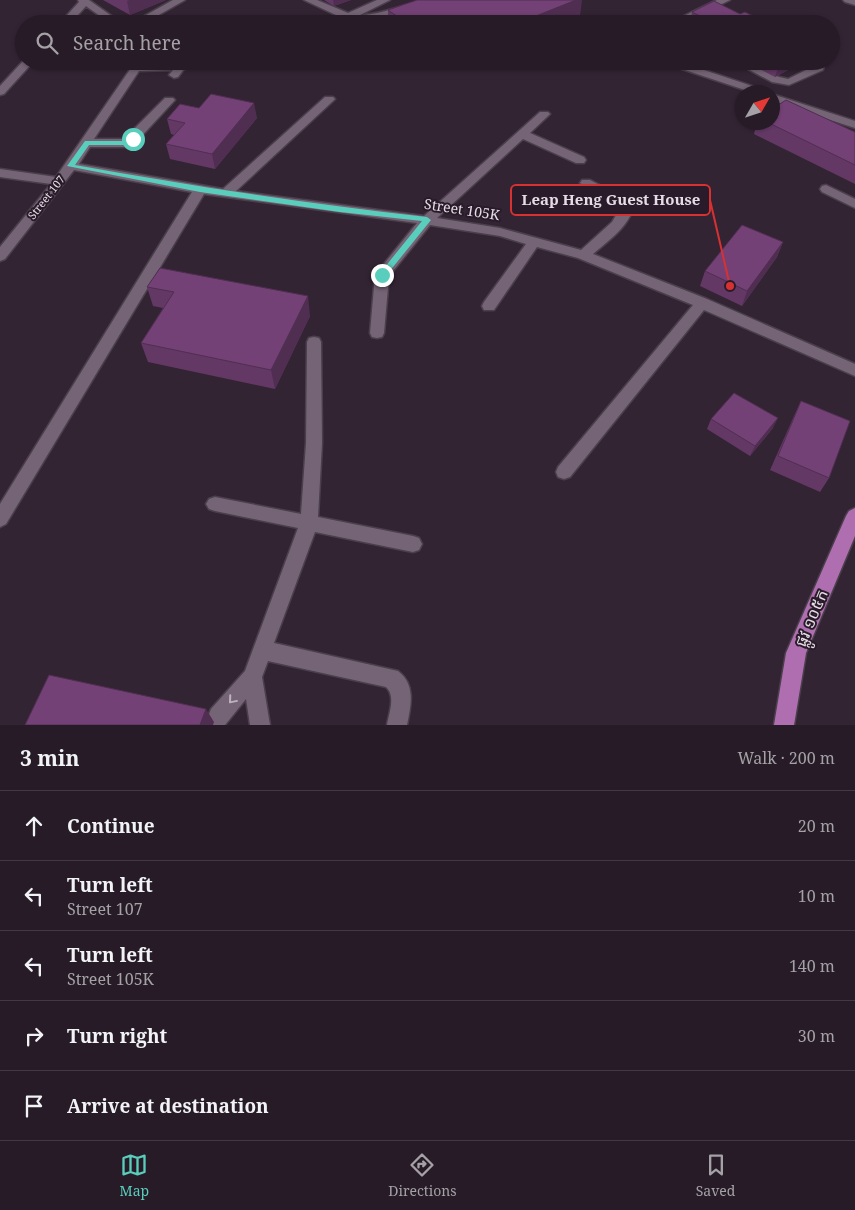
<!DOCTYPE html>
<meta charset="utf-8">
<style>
:root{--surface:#261b26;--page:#322832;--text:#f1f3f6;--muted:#a4a1a7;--line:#423943;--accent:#5acebd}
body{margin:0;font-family:"Noto Serif","Noto Sans Khmer",serif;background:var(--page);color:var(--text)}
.compass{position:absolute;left:735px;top:85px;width:45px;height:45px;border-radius:50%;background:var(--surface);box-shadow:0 1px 4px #0004;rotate:51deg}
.stop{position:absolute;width:15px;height:15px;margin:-11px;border:4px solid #5acebd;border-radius:50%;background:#fff}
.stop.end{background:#5acebd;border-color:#fff;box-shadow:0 1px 5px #0008}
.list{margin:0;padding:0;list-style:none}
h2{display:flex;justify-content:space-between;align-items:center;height:65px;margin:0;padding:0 20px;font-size:21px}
h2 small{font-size:16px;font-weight:400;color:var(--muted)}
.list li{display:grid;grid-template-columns:32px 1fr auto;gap:15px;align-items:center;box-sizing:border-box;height:70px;padding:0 20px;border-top:1px solid var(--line)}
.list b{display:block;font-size:19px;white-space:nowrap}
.list p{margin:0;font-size:16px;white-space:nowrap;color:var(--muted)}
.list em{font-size:16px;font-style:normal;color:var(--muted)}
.icon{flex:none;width:28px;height:28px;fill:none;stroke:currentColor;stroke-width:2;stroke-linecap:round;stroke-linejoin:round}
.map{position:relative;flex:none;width:855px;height:725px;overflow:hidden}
.search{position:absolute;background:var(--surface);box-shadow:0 1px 4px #0004;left:15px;right:15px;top:15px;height:55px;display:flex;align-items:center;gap:12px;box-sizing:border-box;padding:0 18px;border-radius:28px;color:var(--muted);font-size:19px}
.sheet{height:415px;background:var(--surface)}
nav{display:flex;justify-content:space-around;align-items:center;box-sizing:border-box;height:70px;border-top:1px solid var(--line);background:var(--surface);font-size:14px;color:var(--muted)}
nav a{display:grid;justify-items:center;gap:2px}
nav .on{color:var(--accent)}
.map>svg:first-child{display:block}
</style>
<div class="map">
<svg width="855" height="725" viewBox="0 0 855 725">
<rect width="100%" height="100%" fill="#332433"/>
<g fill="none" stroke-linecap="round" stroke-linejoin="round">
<defs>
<g id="minor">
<path d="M 78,0 L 89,0 L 123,24 L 111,24 L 86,6 L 70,24 L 59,24 L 79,2 Z"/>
<path d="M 173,0 L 185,0 L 143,24 L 130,24 Z"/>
<path d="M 304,0 L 317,0 L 348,13 L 377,0 L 390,0 L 360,15 L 362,15 C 388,14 410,0 436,0 L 395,16 L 362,21 L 338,16 Z"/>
<path d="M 717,0 L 730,0 L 681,24 L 667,24 Z"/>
<path d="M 843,0 L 855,0 L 855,5 L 845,2 Z"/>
<path d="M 24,60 L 34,61 L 4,94 L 0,95 L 0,86 Z"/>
<path d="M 130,61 L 140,61 L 141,65 L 176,63 L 176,61 C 189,61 242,57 251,65 L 246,68 L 207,66 L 184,69 L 178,77 L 174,78 L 169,75 L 173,70 L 139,71 L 94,139 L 124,139 L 165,98 L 173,98 L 175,100 L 137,141 L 127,147 L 90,147 L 79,164 L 223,189 L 325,97 L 333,97 L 335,99 L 333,101 L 236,191 L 424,216 L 540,112 L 548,112 L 550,114 L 548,116 L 530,133 L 584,157 L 586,160 L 584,163 L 576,163 L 523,139 L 437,218 L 500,228 L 581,250 L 612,222 L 621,207 L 580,183 L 582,180 L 590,180 L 632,202 L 634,205 C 630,226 608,241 593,254 L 707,299 L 855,364 L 855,376 L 704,310 L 570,477 L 564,479 L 558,477 L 556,472 L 558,467 L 693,305 L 578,258 L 537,247 L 494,310 L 484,310 L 482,306 L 484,302 L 526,244 L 500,236 L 430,225 L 389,276 L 384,333 L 382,337 L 377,338 L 372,337 L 370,333 L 375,275 L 417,223 L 204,194 L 6,524 L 0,527 L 0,504 L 192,192 L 74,170 L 5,259 L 0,261 L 0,247 L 51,184 L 0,177 L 0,169 L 56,177 L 131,68 Z"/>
<path d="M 733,61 L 747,61 L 779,77 L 788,79 L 814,66 L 815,61 L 825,61 L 823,70 L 789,85 L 772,82 Z"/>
<path d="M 680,62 L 764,90 L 765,92 L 751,92 L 676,67 L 675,65 L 676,63 Z"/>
<path d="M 772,94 L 855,121 L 855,128 L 772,101 Z"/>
<path d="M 826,185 L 855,199 L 855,208 L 822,192 L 820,189 L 822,186 Z"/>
<path d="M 314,337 L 319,338 L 321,342 L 322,443 L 318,517 L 413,536 L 419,538 L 422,544 L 419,550 L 413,552 L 315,532 L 274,643 L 398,671 C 416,685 411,705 407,725 L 387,725 C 389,713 396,696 386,687 L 268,661 L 262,677 L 270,725 L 250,725 L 246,699 L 225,725 L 205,725 L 211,709 L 245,671 L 298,528 L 215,511 L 209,509 L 206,504 L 209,499 L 215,497 L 301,514 L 306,443 L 307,342 L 309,338 Z"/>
</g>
<path id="major" d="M 855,508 L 855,536 L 806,653 L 794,725 L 774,725 L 786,653 L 846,516 L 849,511 Z"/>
</defs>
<!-- minor casing -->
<use href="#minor" stroke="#4b3f4c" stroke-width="3"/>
<!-- major casing -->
<use href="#major" stroke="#4b3f4c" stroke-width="3"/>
<!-- minor -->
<use href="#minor" fill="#756475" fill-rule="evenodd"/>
<!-- major -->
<use href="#major" fill="#ae6eb0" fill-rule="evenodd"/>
</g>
<!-- wall -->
<g fill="#633865">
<path d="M 103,0 L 166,0 L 130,15 Z"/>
<path d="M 324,0 L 351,0 L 334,6 Z"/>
<path d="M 388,10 L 580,16 L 560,24 L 388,24 Z"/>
<path d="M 692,12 L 740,14 L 769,24 L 689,24 Z"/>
<path d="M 436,61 L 468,61 L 448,69 Z"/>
<path d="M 744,61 L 805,61 L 775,77 Z"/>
<path d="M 199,108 L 257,118 L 215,169 L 170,159 L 166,144 L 174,135 L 171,134 L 167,119 Z"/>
<path d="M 757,122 L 772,122 L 855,132 L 855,184 L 754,134 Z"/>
<path d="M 783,242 L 777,257 L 742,306 L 700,286 L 705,271 Z"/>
<path d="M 147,287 L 310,316 L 275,389 L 148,362 L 141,343 L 163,308 L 153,306 Z"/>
<path d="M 801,401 L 829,478 L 820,492 L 770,470 L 794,416 Z"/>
<path d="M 711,419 L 773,428 L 750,456 L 707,429 Z"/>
</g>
<!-- shaded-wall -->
<g fill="#502e52">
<path d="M 129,0 L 166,0 L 130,15 L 127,1 Z"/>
<path d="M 333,0 L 351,0 L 334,6 Z"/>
<path d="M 576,0 L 582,0 L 580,16 L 560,24 L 516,24 Z"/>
<path d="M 448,61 L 468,61 L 448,69 Z"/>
<path d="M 782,61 L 805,61 L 775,77 L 780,62 Z"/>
<path d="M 254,103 L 257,118 L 215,169 L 212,154 Z"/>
<path d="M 783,242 L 777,257 L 742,306 L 747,291 Z"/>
<path d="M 308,296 L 310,316 L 275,389 L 271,370 Z"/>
<path d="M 778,418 L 773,428 L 750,456 L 755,446 Z"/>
<path d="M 206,709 L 214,722 L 213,725 L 200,725 Z"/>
</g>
<!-- building -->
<g fill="#734175" stroke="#502e52">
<path d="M 417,0 L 576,0 L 516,24 L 408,24 L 388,10 Z"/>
<path d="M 714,1 L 740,14 L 745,12 L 769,24 L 716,24 L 692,12 Z"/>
<path d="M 211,94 L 254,103 L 212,154 L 166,144 L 185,123 L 167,119 L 180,104 L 199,108 Z"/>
<path d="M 786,100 L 855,132 L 855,165 L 767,122 L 772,122 L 772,109 Z"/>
<path d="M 742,225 L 783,242 L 747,291 L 705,271 Z"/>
<path d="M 160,268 L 308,296 L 271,370 L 141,343 L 174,292 L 147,287 Z"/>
<path d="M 734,393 L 778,418 L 755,446 L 711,419 Z"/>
<path d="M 801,401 L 850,421 L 829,478 L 778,456 Z"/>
<path d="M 49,675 L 206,709 L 200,725 L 25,725 Z"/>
</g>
<!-- one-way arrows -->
<defs><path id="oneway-chevron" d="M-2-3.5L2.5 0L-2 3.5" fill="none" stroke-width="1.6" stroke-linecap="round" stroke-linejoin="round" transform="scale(1.25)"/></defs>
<use stroke="#beb2be" href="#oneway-chevron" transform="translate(232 700) rotate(130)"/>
<!-- route -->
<path fill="#5acebd" d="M 133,137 L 135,137 L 135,140 L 126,145 L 89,145 L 75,165 C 192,186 309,204 427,217 L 431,220 L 385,277 L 382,278 L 379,275 L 380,273 L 422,221 L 340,212 L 200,192 L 67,166 L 85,141 L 125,141 Z"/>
<g text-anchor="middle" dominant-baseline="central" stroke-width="4" stroke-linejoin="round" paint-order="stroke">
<!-- far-street labels -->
<g font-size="11" fill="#e6dce6" stroke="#291b29">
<text transform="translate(46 197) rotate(-52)">Street 107</text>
</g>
<!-- street labels -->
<g font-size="14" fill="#e6dce6" stroke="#291b29">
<text transform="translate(462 209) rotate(9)">Street 105K</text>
</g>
<!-- near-street labels -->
<g font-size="16" fill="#e6dce6" stroke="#291b29">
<text transform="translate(811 618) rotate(-67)">ផ្លូវ ១០៥ក</text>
</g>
</g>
<!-- callouts -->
<path fill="none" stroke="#d73132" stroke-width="2" d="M730 286L710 200"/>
<circle fill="#d73132" stroke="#291b29" stroke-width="2" cx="730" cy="286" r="5"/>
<rect fill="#291b29" stroke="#d73132" stroke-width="2" x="511" y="185" width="199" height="30" rx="5"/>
<g font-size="15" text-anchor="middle" font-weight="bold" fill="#e6dce6">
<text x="611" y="205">Leap Heng Guest House</text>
</g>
</svg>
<svg class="compass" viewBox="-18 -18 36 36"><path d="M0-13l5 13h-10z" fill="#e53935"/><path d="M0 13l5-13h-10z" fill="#a4a1a7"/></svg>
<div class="stop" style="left:133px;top:139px"></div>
<div class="stop end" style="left:382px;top:275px"></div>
<div class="search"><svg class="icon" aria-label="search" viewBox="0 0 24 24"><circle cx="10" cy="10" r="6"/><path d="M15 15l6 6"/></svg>Search here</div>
</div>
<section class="sheet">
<h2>3 min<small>Walk · 200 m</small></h2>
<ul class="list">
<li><svg class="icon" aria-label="ahead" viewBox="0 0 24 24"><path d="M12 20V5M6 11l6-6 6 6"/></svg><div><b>Continue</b></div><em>20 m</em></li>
<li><svg class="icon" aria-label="left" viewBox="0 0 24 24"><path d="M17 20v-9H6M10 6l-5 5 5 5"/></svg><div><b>Turn left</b><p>Street 107</p></div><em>10 m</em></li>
<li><svg class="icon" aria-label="left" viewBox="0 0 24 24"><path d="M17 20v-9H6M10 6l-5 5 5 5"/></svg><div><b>Turn left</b><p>Street 105K</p></div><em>140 m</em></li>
<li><svg class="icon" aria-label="right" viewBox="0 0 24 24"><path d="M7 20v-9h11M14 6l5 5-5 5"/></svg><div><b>Turn right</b></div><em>30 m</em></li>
<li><svg class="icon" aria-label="arrive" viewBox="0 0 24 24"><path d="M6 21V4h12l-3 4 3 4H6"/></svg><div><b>Arrive at destination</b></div></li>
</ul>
</section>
<nav>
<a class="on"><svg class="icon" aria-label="map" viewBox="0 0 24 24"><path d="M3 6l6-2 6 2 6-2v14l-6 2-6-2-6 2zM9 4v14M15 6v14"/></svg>Map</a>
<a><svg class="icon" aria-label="directions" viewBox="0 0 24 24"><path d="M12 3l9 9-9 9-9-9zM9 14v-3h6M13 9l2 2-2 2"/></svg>Directions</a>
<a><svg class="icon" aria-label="saved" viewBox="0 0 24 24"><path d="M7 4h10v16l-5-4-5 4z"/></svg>Saved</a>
</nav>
